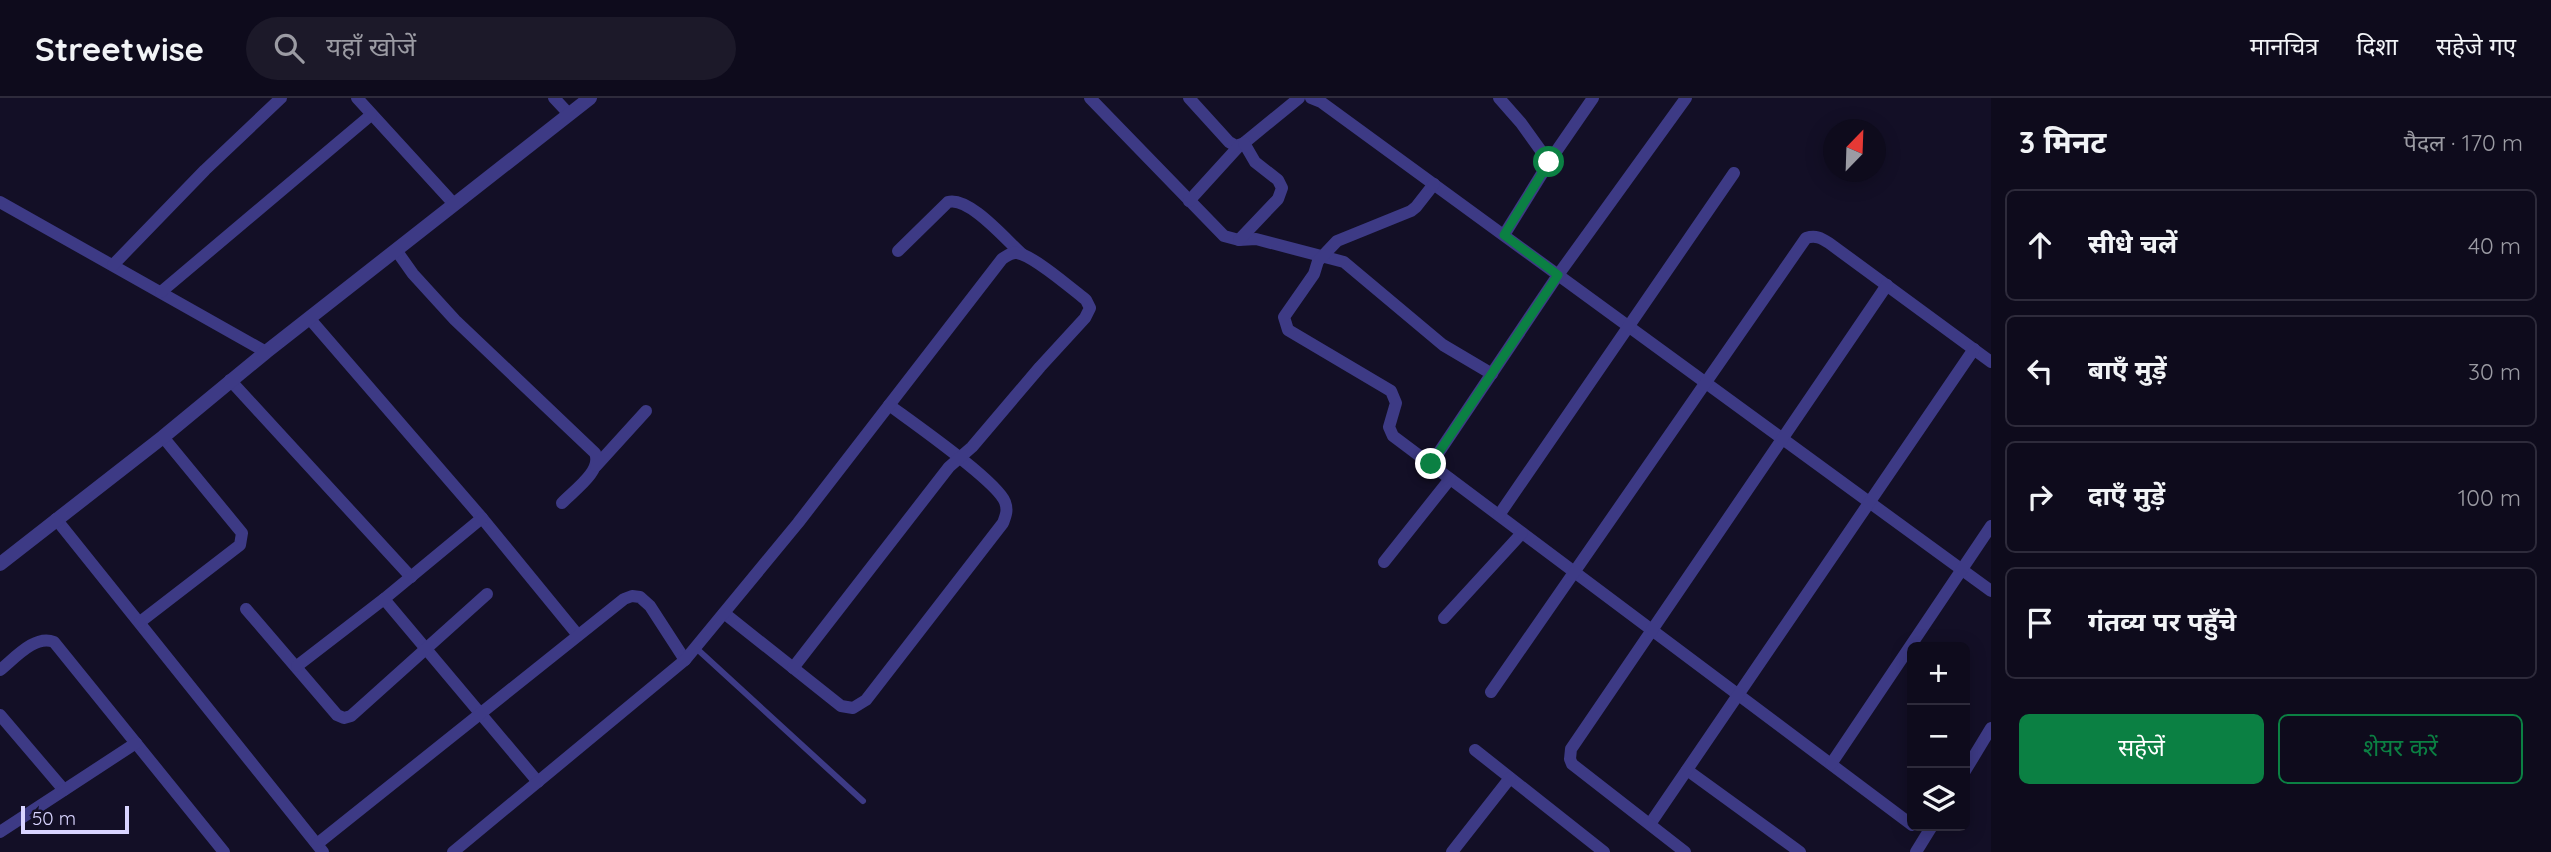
<!DOCTYPE html>
<html lang="hi">
<meta charset="utf-8">
<style>
:root{--surface:#0e0b1c;--page:#1c1929;--text:#f1f3f6;--muted:#9b9ba3;--line:#2e2b3b;--accent:#0b8043}
body{margin:0;font-family:Quicksand,"Noto Sans Devanagari",sans-serif;background:var(--page);color:var(--text)}
.controls{position:absolute;right:21px;bottom:21px;display:grid;overflow:hidden;border-radius:10px;box-shadow:0 4px 18px #0003}
.controls button{width:63px;height:63px;display:grid;place-items:center;padding:0;border:0;border-bottom:2px solid var(--line);background:var(--surface);color:var(--text);font:35px sans-serif}
.compass{position:absolute;left:1823px;top:21px;width:63px;height:63px;border-radius:50%;background:var(--surface);box-shadow:0 4px 18px #0003;rotate:23deg}
.scale{position:absolute;left:21px;bottom:18px;width:108px;box-sizing:border-box;padding-left:7px;border:4px solid #d9d4ff;border-top:0;font-size:19px;line-height:24px;white-space:nowrap;color:#d9d4ff;-webkit-text-stroke:5px #130f26;paint-order:stroke}
.stop{position:absolute;width:21px;height:21px;margin:-16px;border:5px solid #0b8043;border-radius:50%;background:#fff}
.stop.end{background:#0b8043;border-color:#fff;box-shadow:0 2px 7px #0008}
.list{margin:0;padding:0;list-style:none}
h2{display:flex;justify-content:space-between;align-items:center;height:91px;margin:0;padding:0 28px;font-size:30px}
h2 small{font-size:23px;font-weight:400;color:var(--muted)}
.list li{display:grid;grid-template-columns:46px 1fr auto;gap:21px;align-items:center;box-sizing:border-box;height:112px;margin:0 14px 14px;padding:0 14px;border:2px solid var(--line);border-radius:10px}
.list b{display:block;font-size:26px;white-space:nowrap}
.list em{font-size:23px;font-style:normal;color:var(--muted)}
.actions{display:flex;gap:14px;padding:21px 28px}
.actions a{flex:1;padding:16px 0;border:2px solid var(--accent);border-radius:10px;text-align:center;font-size:24px;color:var(--accent)}
.actions .main{background:var(--accent);color:#fff}
.icon{flex:none;width:38px;height:38px;fill:none;stroke:currentColor;stroke-width:2;stroke-linecap:round;stroke-linejoin:round}
.map{position:relative;flex:none;width:1991px;height:754px;overflow:hidden}
header{display:flex;align-items:center;gap:42px;box-sizing:border-box;height:98px;padding:0 35px;background:var(--surface);border-bottom:2px solid var(--line)}
header strong{font-size:33px}
nav{display:flex;gap:38px;margin-inline-start:auto;font-size:24px}
.search{width:490px;height:63px;background:var(--page);display:flex;align-items:center;gap:18px;box-sizing:border-box;padding:0 24px;border-radius:38px;color:var(--muted);font-size:26px}
main{display:flex}
aside{flex:1;background:var(--surface)}
.map>svg:first-child{display:block}
</style>
<header>
<strong>Streetwise</strong>
<div class="search"><svg class="icon" aria-label="search" viewBox="0 0 24 24"><circle cx="10" cy="10" r="6"/><path d="M15 15l6 6"/></svg>यहाँ खोजें</div>
<nav><a>मानचित्र</a><a>दिशा</a><a>सहेजे गए</a></nav>
</header>
<main>
<div class="map">
<svg width="1991" height="754" viewBox="0 0 1991 754">
<rect width="100%" height="100%" fill="#130f26"/>
<g fill="none" stroke-linecap="round" stroke-linejoin="round">
<!-- service -->
<path stroke="#3d3a85" stroke-width="6" d="M 696,550 L 863,703"/>
<!-- minor -->
<g stroke="#3d3a85" stroke-width="12">
<path d="M 357,0 L 454,106"/>
<path d="M 554,0 L 569,16"/>
<path d="M 1090,0 L 1224,138 L 1239,142 L 1256,141 L 1344,164 L 1443,247 L 1492,276"/>
<path d="M 1189,0 L 1229,44 L 1236,48 L 1244,45 L 1299,0"/>
<path d="M 1311,0 L 1321,4 L 1991,493"/>
<path d="M 1499,0 L 1521,25 L 1549,64"/>
<path d="M 1434,86 L 1416,109 L 1411,113 L 1337,143 L 1318,163 L 1314,176 L 1284,219 L 1288,232 L 1391,293 L 1396,305 L 1389,329 L 1393,338 L 1912,727"/>
<path d="M 1189,103 L 1240,47"/>
<path d="M 0,104 L 266,254"/>
<path d="M 1504,137 L 1553,58 L 1593,0"/>
<path d="M 1239,142 L 1278,101 L 1282,90 L 1278,82 L 1255,64 L 1244,45"/>
<path d="M 396,152 L 413,176 L 455,222 L 595,355 C 603,373 573,393 562,405"/>
<path d="M 898,153 L 948,104 C 969,98 1006,142 1022,156"/>
<path d="M 113,167 L 205,72 L 281,0"/>
<path d="M 161,194 L 371,17"/>
<path d="M 309,220 L 482,420 L 577,536"/>
<path d="M 230,282 L 411,479"/>
<path d="M 1431,366 L 1558,177 L 1686,0"/>
<path d="M 596,368 L 646,313"/>
<path d="M 1499,417 L 1734,75"/>
<path d="M 56,421 L 323,754"/>
<path d="M 1384,464 L 1450,381"/>
<path d="M 384,501 L 538,684"/>
<path d="M 246,511 L 337,617 L 344,620 L 351,618 L 487,496"/>
<path d="M 724,515 L 841,608 L 853,610 L 866,602 L 1003,425 C 1006,417 1008,412 1005,404 C 997,383 912,324 889,307"/>
<path d="M 1444,520 L 1522,435"/>
<path d="M 140,524 L 240,447 L 242,435 L 163,339"/>
<path d="M 297,568 L 384,501 L 482,420"/>
<path d="M 0,572 C 14,561 35,536 54,544 L 224,754"/>
<path d="M 1491,594 L 1806,140 C 1816,137 1821,140 1829,145 L 1991,264"/>
<path d="M 0,617 L 64,692"/>
<path d="M 1475,652 L 1604,754"/>
<path d="M 1831,666 L 1991,428"/>
<path d="M 1687,672 L 1800,754"/>
<path d="M 1965,673 L 1991,630"/>
<path d="M 1650,726 L 1974,251"/>
<path d="M 0,734 L 136,645"/>
<path d="M 317,746 L 624,501 L 632,498 L 640,499 L 650,508 L 685,562"/>
<path d="M 453,754 L 685,562 L 798,425 L 1002,161 C 1007,158 1011,154 1017,155 C 1033,157 1072,191 1086,202 L 1090,210 L 1085,220 L 1040,269 L 972,349 L 949,369 L 793,570"/>
<path d="M 1452,754 L 1510,680"/>
<path d="M 1685,754 L 1572,666 L 1570,661 L 1571,651 L 1887,187"/>
<path d="M 1916,754 L 1932,728"/>
</g>
<!-- tertiary -->
<path stroke="#3d3a85" stroke-width="14" d="M 0,466 L 163,339 L 266,254 L 590,0"/>
</g>
<g fill="none" stroke-linecap="round" stroke-linejoin="round">
<!-- route -->
<path stroke="#0b8043" stroke-width="9" d="M 1431,366 L 1558,177 L 1504,137 L 1549,64"/>
</g>
</svg>
<div class="controls">
<button>+</button>
<button>−</button>
<button><svg class="icon" aria-label="layers" viewBox="0 0 24 24"><path d="M12 4l9 5-9 5-9-5zM3 14l9 5 9-5"/></svg></button>
</div>
<svg class="compass" viewBox="-18 -18 36 36"><path d="M0-13l5 13h-10z" fill="#e53935"/><path d="M0 13l5-13h-10z" fill="#9b9ba3"/></svg>
<div class="scale">50 m</div>
<div class="stop" style="left:1549px;top:64px"></div>
<div class="stop end" style="left:1431px;top:366px"></div>
</div>
<aside>
<h2>3 मिनट<small>पैदल · 170 m</small></h2>
<ul class="list">
<li><svg class="icon" aria-label="ahead" viewBox="0 0 24 24"><path d="M12 20V5M6 11l6-6 6 6"/></svg><div><b>सीधे चलें</b></div><em>40 m</em></li>
<li><svg class="icon" aria-label="left" viewBox="0 0 24 24"><path d="M17 20v-9H6M10 6l-5 5 5 5"/></svg><div><b>बाएँ मुड़ें</b></div><em>30 m</em></li>
<li><svg class="icon" aria-label="right" viewBox="0 0 24 24"><path d="M7 20v-9h11M14 6l5 5-5 5"/></svg><div><b>दाएँ मुड़ें</b></div><em>100 m</em></li>
<li><svg class="icon" aria-label="arrive" viewBox="0 0 24 24"><path d="M6 21V4h12l-3 4 3 4H6"/></svg><div><b>गंतव्य पर पहुँचे</b></div></li>
</ul>
<div class="actions"><a class="main">सहेजें</a><a>शेयर करें</a></div>
</aside>
</main>
